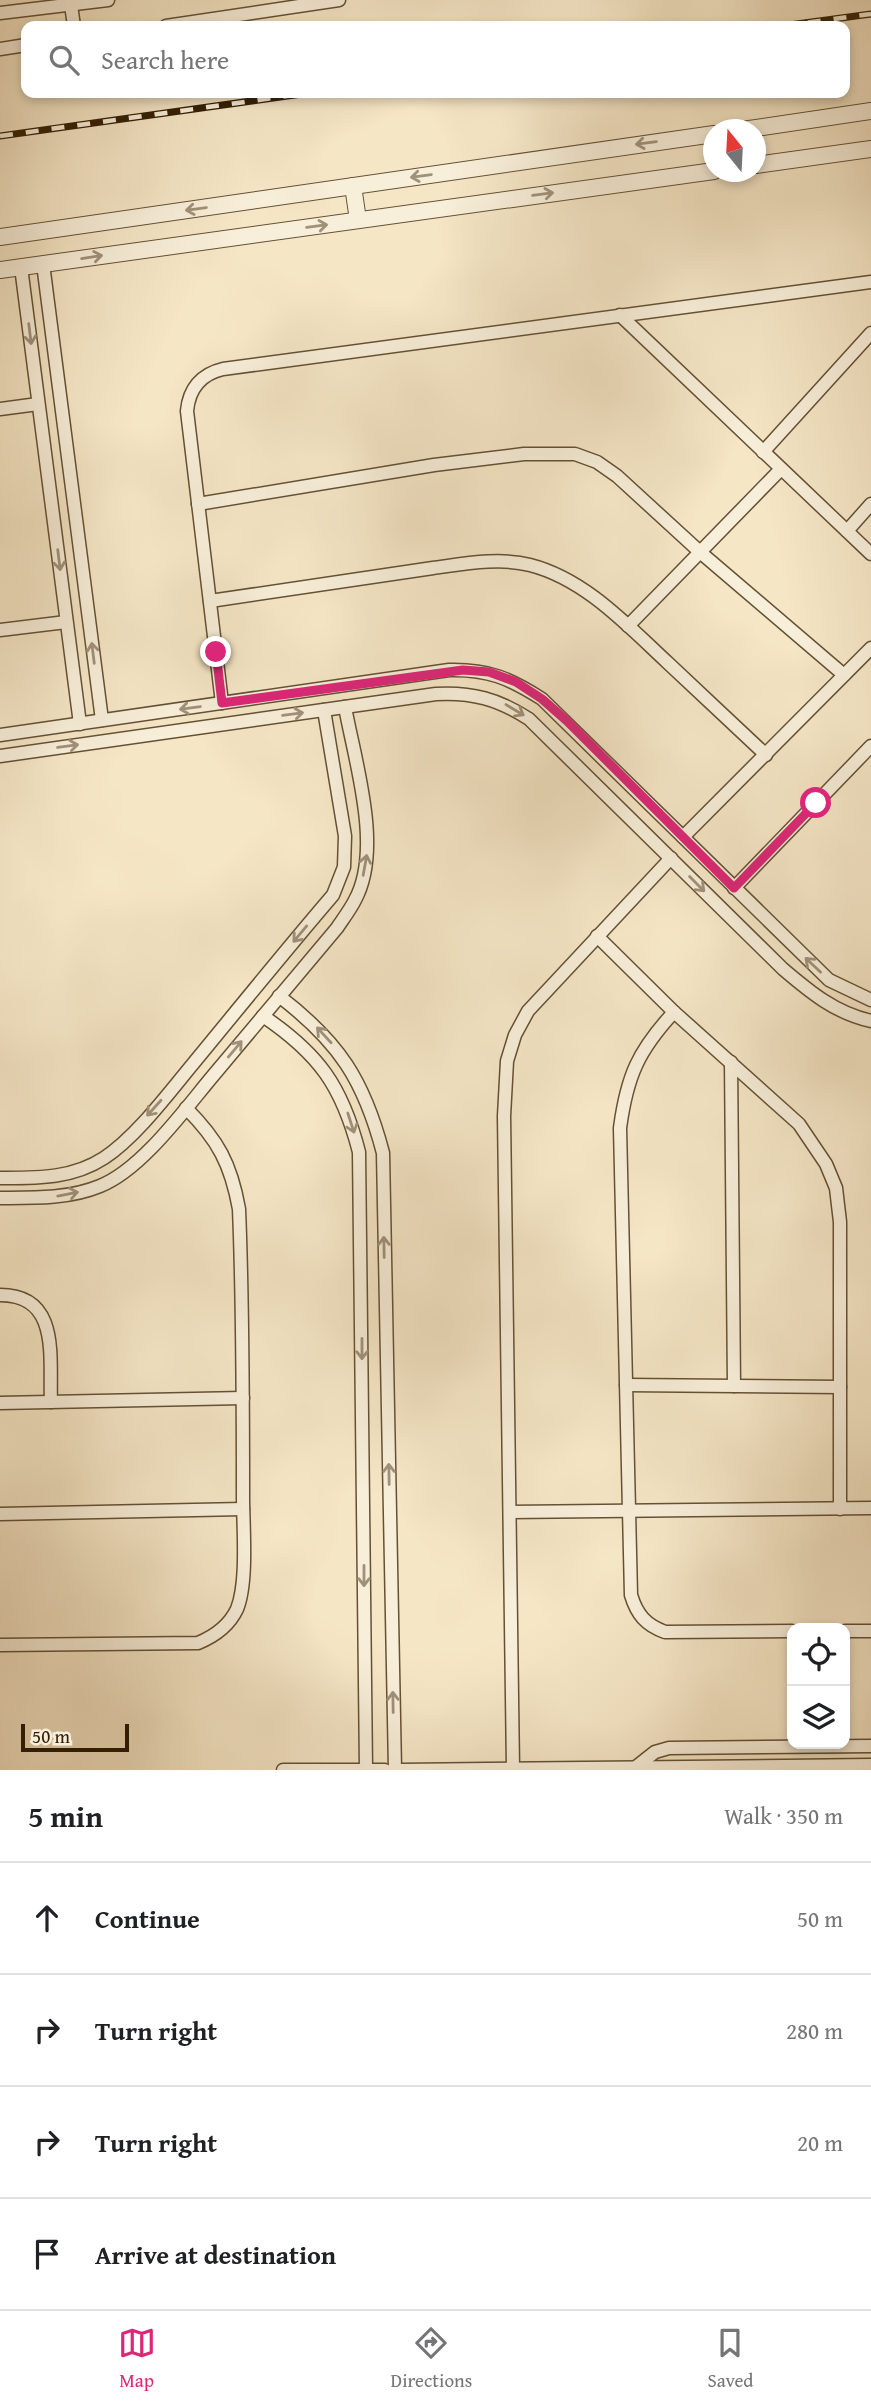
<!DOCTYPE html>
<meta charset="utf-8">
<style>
:root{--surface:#fff;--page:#f6f6f6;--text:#202124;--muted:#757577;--line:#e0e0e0;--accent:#db2777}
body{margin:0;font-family:"Gentium Book Plus",serif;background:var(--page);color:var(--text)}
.controls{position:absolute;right:21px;bottom:21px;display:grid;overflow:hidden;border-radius:14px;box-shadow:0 4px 10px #0003}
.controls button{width:63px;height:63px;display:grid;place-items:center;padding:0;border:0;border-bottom:2px solid var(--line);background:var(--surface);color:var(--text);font:35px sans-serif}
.compass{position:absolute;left:703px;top:119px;width:63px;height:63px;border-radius:50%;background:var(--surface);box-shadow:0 4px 10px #0003;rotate:342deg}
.scale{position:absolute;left:21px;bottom:18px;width:108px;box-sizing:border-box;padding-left:7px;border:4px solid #341f04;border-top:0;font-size:19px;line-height:24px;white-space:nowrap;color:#341f04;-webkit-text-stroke:5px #f8efda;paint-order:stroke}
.stop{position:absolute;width:21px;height:21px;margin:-16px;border:5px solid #db2777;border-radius:50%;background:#fff}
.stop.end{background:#db2777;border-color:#fff;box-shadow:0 2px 7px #0008}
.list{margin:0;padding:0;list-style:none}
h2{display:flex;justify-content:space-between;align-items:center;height:91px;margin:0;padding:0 28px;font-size:30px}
h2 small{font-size:23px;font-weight:400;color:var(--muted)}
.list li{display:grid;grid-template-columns:46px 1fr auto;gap:21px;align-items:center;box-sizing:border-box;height:112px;padding:0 28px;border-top:2px solid var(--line)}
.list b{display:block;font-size:26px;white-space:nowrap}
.list em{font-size:23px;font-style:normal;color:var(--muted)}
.icon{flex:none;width:38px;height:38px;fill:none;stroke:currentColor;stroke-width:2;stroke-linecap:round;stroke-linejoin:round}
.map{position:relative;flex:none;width:871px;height:1770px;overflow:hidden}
.search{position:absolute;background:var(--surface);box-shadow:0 4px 10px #0003;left:21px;right:21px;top:21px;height:77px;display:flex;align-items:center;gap:18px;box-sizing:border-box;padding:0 24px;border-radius:14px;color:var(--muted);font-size:26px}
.sheet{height:539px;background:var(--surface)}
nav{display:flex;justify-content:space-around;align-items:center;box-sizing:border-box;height:98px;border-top:2px solid var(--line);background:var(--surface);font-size:19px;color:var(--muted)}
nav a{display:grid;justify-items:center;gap:4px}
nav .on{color:var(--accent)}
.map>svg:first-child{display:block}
</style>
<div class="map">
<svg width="871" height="1770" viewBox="0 0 871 1770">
<rect width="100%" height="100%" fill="#f5e6c6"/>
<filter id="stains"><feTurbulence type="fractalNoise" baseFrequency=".00286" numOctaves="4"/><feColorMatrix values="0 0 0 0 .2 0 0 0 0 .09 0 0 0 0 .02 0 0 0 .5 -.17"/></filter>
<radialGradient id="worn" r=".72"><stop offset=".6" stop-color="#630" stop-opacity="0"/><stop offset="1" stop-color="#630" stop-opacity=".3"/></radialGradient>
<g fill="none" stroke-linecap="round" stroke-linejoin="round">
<defs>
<g id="minor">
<path d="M 71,5 L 74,26"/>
<path d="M 0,13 L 108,0"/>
<path d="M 166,26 L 339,0"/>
<path d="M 0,49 L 26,45"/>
<path d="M 43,264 L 102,720"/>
<path d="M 21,267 L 80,724"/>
<path d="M 620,315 L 871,554"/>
<path d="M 0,409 L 38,404"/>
<path d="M 763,452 L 871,333"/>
<path d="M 198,504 L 434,465 L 524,454 L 575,454 L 597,462 L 617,476 L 700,552 L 844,675"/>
<path d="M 847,531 L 871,504"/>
<path d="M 210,601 L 433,568 C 463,564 500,557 530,565 C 585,579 627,625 668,663 C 701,694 733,724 766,755"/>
<path d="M 628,626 L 781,469"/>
<path d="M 0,630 L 66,622"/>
<path d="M 222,703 L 187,411 C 189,389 201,374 223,369 L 871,282"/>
<path d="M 0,735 L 449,670 C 488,669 509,678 542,699 L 829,980 L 871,1000"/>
<path d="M 0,756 L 436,694 C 472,692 498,699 529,719 L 783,969 C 810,992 835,1013 871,1021"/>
<path d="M 683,837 L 871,648"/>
<path d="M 734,888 L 871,746"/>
<path d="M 597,936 L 674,1012 L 799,1124 L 826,1164 L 836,1188 L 840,1222 L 840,1509"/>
<path d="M 279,996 C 339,1042 364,1080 383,1153 L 395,1770"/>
<path d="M 674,1012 C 638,1051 627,1076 620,1128 L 631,1595 C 637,1615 646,1625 665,1632 L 792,1631"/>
<path d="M 263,1016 C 319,1054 342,1086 359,1152 L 366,1770"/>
<path d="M 731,1062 L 734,1386"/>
<path d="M 0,1178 C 36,1178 72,1179 104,1158 C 135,1138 168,1094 192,1065 C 239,1008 285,951 333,895 L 344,867 L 345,836 L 324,710"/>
<path d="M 0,1198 C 33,1198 69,1199 100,1186 C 143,1169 187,1106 217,1071 C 257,1023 297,975 337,928 C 343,919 350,910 355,900 C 383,849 355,762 345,707"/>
<path d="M 0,1295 C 61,1295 49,1358 51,1402"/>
<path d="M 626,1385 L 840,1387"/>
<path d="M 0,1403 L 243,1398"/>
<path d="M 510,1512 L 871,1508"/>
<path d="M 0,1514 L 243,1509"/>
<path d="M 845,1631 L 871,1631"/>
<path d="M 0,1645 L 198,1643 C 215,1636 229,1626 237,1609 C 248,1582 243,1527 243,1497 C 243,1401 243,1305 239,1209 C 231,1164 218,1140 186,1108"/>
<path d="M 636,1767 L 655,1752 L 669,1748 L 871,1746"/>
<path d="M 513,1769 L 504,1116 L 507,1061 L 515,1035 L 528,1011 L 671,858"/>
<path d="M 283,1770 L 385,1770"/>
<path d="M 401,1770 L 871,1765"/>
</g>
<g id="tertiary">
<path d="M 742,130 L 871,111"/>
<path d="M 756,165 L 871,149"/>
<path d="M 353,186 L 358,220"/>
<path d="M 0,237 L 714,134"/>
<path d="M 0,270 L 714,171"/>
</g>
</defs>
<!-- minor casing -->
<use href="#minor" stroke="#645134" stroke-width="15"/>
<!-- tertiary casing -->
<use href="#tertiary" stroke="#645134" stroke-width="18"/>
<!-- minor -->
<use href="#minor" stroke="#f8efda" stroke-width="12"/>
<!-- tertiary -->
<use href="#tertiary" stroke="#f8efda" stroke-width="16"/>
<defs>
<g id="rail">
<path d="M 782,26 L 871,14"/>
<path d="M 0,136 L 309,93"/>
</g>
</defs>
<!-- rail casing -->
<use href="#rail" stroke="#341f04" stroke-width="7"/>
<!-- rail -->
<use href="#rail" stroke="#f8efda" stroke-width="4.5" stroke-dasharray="13" stroke-linecap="butt"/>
</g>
<!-- one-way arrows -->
<defs><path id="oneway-shaft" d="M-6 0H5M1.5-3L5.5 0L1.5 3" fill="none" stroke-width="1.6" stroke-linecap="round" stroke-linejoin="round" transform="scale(1.75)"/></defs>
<g stroke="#a0917a">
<use href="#oneway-shaft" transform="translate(646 143) rotate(172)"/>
<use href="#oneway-shaft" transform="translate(421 176) rotate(172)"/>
<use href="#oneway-shaft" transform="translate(543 194) rotate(-8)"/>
<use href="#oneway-shaft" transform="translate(196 209) rotate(172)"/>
<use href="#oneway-shaft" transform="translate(317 226) rotate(-7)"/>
<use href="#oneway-shaft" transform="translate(92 257) rotate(-9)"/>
<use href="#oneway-shaft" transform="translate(30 334) rotate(83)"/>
<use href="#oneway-shaft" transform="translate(59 560) rotate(83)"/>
<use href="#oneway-shaft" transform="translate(93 653) rotate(-97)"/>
<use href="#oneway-shaft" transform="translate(190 708) rotate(172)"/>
<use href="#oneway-shaft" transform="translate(515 710) rotate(31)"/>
<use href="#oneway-shaft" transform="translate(293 714) rotate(-8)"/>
<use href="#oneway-shaft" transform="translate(68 746) rotate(-8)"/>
<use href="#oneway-shaft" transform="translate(365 865) rotate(-80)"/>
<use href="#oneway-shaft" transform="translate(697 884) rotate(45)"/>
<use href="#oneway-shaft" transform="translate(300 934) rotate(130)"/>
<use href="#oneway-shaft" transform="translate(813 965) rotate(-137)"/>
<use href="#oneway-shaft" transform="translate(324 1035) rotate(-133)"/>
<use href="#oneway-shaft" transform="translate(235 1049) rotate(-50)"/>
<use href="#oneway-shaft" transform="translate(154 1108) rotate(132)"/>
<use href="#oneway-shaft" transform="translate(351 1123) rotate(72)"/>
<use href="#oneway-shaft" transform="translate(68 1194) rotate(-11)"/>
<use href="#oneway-shaft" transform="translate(384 1247) rotate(-91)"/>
<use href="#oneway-shaft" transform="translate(362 1349) rotate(90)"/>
<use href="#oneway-shaft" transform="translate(389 1474) rotate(-91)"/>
<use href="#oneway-shaft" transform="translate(364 1576) rotate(90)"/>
<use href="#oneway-shaft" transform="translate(393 1702) rotate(-91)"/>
</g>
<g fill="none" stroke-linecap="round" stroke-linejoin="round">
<!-- route -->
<path stroke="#db2777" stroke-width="9" d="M 216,652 L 222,703 L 463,670 L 489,672 L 516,682 L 542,699 L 567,721 L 734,888 L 816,803"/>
</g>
<rect width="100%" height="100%" filter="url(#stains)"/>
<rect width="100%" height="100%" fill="url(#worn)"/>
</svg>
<div class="controls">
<button><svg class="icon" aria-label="locate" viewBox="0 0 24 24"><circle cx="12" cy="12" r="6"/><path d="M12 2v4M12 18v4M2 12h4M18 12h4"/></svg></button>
<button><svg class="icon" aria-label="layers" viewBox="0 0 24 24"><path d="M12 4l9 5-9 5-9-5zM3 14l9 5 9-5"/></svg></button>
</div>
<svg class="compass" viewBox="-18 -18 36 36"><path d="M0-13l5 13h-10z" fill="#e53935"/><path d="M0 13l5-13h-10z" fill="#757577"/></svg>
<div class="scale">50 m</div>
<div class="stop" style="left:816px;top:803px"></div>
<div class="stop end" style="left:216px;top:652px"></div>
<div class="search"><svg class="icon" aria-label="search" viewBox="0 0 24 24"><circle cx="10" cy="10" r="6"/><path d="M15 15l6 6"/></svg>Search here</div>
</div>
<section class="sheet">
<h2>5 min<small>Walk · 350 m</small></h2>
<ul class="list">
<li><svg class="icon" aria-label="ahead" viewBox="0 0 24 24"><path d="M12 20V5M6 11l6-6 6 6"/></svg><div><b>Continue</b></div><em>50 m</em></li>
<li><svg class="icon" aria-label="right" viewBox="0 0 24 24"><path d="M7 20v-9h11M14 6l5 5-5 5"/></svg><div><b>Turn right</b></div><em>280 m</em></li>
<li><svg class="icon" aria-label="right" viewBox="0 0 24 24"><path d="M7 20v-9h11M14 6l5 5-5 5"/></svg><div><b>Turn right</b></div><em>20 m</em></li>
<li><svg class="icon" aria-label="arrive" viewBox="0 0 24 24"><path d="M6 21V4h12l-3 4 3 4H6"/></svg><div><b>Arrive at destination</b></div></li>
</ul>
</section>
<nav>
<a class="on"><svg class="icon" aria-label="map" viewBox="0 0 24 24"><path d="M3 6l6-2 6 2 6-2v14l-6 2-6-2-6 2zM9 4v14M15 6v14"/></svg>Map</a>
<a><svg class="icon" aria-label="directions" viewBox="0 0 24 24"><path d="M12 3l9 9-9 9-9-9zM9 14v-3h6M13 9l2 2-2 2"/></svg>Directions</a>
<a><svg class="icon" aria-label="saved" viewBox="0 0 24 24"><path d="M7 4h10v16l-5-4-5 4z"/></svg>Saved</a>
</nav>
